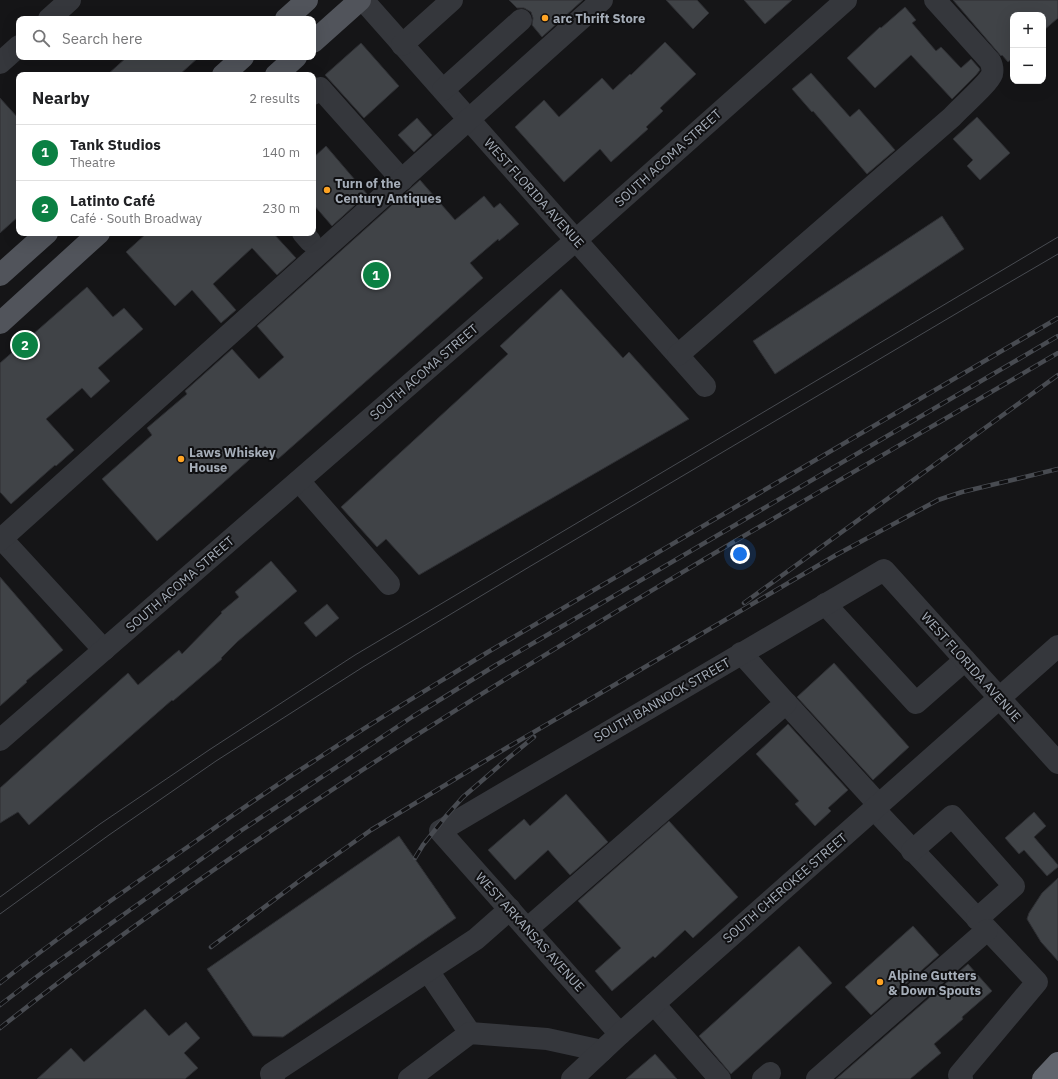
<!DOCTYPE html>
<meta charset="utf-8">
<style>
:root{--surface:#fff;--page:#f6f6f6;--text:#202124;--muted:#757577;--line:#e0e0e0;--accent:#0b8043}
body{margin:0;font-family:"IBM Plex Sans",sans-serif;background:var(--page);color:var(--text)}
.controls{position:absolute;right:12px;top:12px;display:grid;overflow:hidden;border-radius:8px;box-shadow:0 4px 16px #0002}
.controls button{width:36px;height:36px;display:grid;place-items:center;padding:0;border:0;border-bottom:1px solid var(--line);background:var(--surface);color:var(--text);font:20px sans-serif}
.you{position:absolute;left:740px;top:554px;width:14px;height:14px;margin:-10px;border:3px solid #fff;border-radius:50%;background:#1a73e8;box-shadow:0 0 0 6px #1a73e833}
.badge{display:grid;place-items:center;width:26px;height:26px;border-radius:50%;background:var(--accent);color:#fff;font-size:13px;font-weight:700}
.pin{position:absolute;translate:-50% -50%;border:2px solid #fff;box-shadow:0 1px 4px #0006}
.list{margin:0;padding:0;list-style:none}
h2{display:flex;justify-content:space-between;align-items:center;height:52px;margin:0;padding:0 16px;font-size:17px}
h2 small{font-size:13px;font-weight:400;color:var(--muted)}
.list li{display:grid;grid-template-columns:26px 1fr auto;gap:12px;align-items:center;box-sizing:border-box;height:56px;padding:0 16px;border-top:1px solid var(--line)}
.list b{display:block;font-size:15px;white-space:nowrap}
.list p{margin:0;font-size:13px;white-space:nowrap;color:var(--muted)}
.list em{font-size:13px;font-style:normal;color:var(--muted)}
.icon{flex:none;width:22px;height:22px;fill:none;stroke:currentColor;stroke-width:2;stroke-linecap:round;stroke-linejoin:round}
.map{position:relative;flex:none;width:1058px;height:1079px;overflow:hidden}
.search{position:absolute;background:var(--surface);box-shadow:0 4px 16px #0002;left:16px;top:16px;width:300px;height:44px;display:flex;align-items:center;gap:10px;box-sizing:border-box;padding:0 14px;border-radius:8px;color:var(--muted);font-size:15px}
.panel{position:absolute;background:var(--surface);box-shadow:0 4px 16px #0002;left:16px;top:72px;width:300px;height:164px;border-radius:8px}
.map>svg:first-child{display:block}
</style>
<div class="map">
<svg width="1058" height="1079" viewBox="0 0 1058 1079">
<rect width="100%" height="100%" fill="#151517"/>
<!-- building -->
<g fill="#404347" stroke="#2e2f33">
<path d="M 509,0 L 583,0 L 542,37 L 532,25 L 533,18 L 531,12 L 524,8 L 517,8 Z"/>
<path d="M 666,0 L 697,0 L 709,13 L 693,29 Z"/>
<path d="M 744,0 L 792,0 L 765,24 Z"/>
<path d="M 953,0 L 1058,0 L 1058,18 L 1043,31 L 1043,15 L 1013,15 L 1013,58 L 1008,62 L 1002,55 L 1001,56 Z"/>
<path d="M 905,7 L 916,20 L 912,23 L 936,51 L 941,47 L 961,68 L 971,59 L 979,68 L 980,70 L 976,75 L 952,99 L 911,55 L 875,88 L 847,58 L 880,27 L 881,28 Z"/>
<path d="M 665,42 L 696,74 L 660,108 L 663,111 L 646,127 L 648,129 L 611,162 L 600,149 L 564,182 L 515,127 L 544,100 L 559,117 L 602,78 L 613,90 L 630,74 L 631,75 Z"/>
<path d="M 361,43 L 399,86 L 364,118 L 325,75 Z"/>
<path d="M 127,57 L 199,57 L 179,75 L 107,75 Z"/>
<path d="M 811,73 L 850,117 L 859,109 L 895,150 L 867,174 L 813,111 L 812,112 L 792,89 Z"/>
<path d="M 0,98 L 19,119 L 19,216 L 0,233 Z"/>
<path d="M 977,117 L 1010,153 L 980,180 L 967,166 L 973,160 L 953,139 Z"/>
<path d="M 417,118 L 432,135 L 414,152 L 398,135 Z"/>
<path d="M 326,146 L 367,194 L 332,226 L 313,204 L 313,158 Z"/>
<path d="M 420,180 L 455,220 L 484,196 L 494,208 L 500,203 L 519,224 L 499,241 L 498,239 L 470,263 L 483,278 L 278,459 L 265,446 L 157,541 L 102,479 L 152,435 L 147,428 L 187,394 L 185,391 L 232,349 L 259,379 L 284,357 L 257,326 Z"/>
<path d="M 942,216 L 964,249 L 775,374 L 753,341 Z"/>
<path d="M 147,233 L 273,233 L 296,258 L 277,275 L 252,248 L 213,284 L 236,310 L 221,323 L 192,290 L 175,306 L 126,252 Z"/>
<path d="M 87,287 L 113,317 L 124,308 L 143,329 L 98,368 L 110,381 L 91,398 L 82,388 L 46,419 L 74,450 L 56,466 L 55,465 L 11,504 L 0,492 L 0,363 Z"/>
<path d="M 561,289 L 623,358 L 629,352 L 689,419 L 419,575 L 386,539 L 377,547 L 341,507 L 508,354 L 500,346 Z"/>
<path d="M 271,561 L 297,591 L 237,642 L 221,658 L 222,659 L 173,701 L 172,700 L 29,825 L 18,812 L 0,823 L 0,788 L 128,673 L 138,685 L 179,650 L 182,654 L 222,613 L 221,612 L 239,597 L 235,592 Z"/>
<path d="M 0,577 L 63,650 L 26,681 L 27,682 L 0,706 Z"/>
<path d="M 327,604 L 339,618 L 316,637 L 304,623 Z"/>
<path d="M 834,663 L 909,747 L 873,780 L 797,697 Z"/>
<path d="M 788,724 L 848,790 L 828,808 L 831,811 L 815,826 L 795,804 L 799,801 L 756,754 Z"/>
<path d="M 566,794 L 608,842 L 570,875 L 548,850 L 515,880 L 488,850 L 524,819 L 530,826 Z"/>
<path d="M 1034,812 L 1046,826 L 1034,837 L 1058,865 L 1058,867 L 1047,876 L 1024,850 L 1019,854 L 1005,838 Z"/>
<path d="M 669,821 L 738,897 L 693,938 L 685,930 L 655,958 L 653,956 L 612,991 L 595,971 L 621,948 L 578,901 Z"/>
<path d="M 399,836 L 456,918 L 283,1037 L 253,1036 L 207,969 Z"/>
<path d="M 1058,878 L 1058,961 L 1041,942 L 1027,919 L 1029,913 L 1042,893 Z"/>
<path d="M 913,926 L 939,955 L 871,1015 L 845,987 Z"/>
<path d="M 799,946 L 832,983 L 731,1074 L 699,1036 Z"/>
<path d="M 968,964 L 992,991 L 962,1017 L 963,1019 L 934,1044 L 941,1053 L 910,1079 L 836,1079 Z"/>
<path d="M 145,1009 L 169,1036 L 186,1022 L 200,1038 L 184,1053 L 198,1068 L 185,1079 L 37,1079 L 71,1048 L 84,1062 Z"/>
<path d="M 655,1054 L 677,1079 L 626,1079 Z"/>
</g>
<g fill="none" stroke-linecap="round" stroke-linejoin="round">
<!-- minor -->
<g stroke="#35373c" stroke-width="22">
<path d="M 363,0 L 705,386"/>
<path d="M 49,19 L 70,0"/>
<path d="M 402,45 L 452,0"/>
<path d="M 0,63 L 19,46"/>
<path d="M 443,90 L 521,20"/>
<path d="M 313,94 L 320,88 L 402,180"/>
<path d="M 303,233 L 310,241"/>
<path d="M 678,355 L 952,117 C 960,108 989,83 992,74 C 993,70 992,65 990,61 L 935,0"/>
<path d="M 299,481 L 389,584"/>
<path d="M 0,537 L 104,650"/>
<path d="M 0,540 L 602,0"/>
<path d="M 825,604 L 916,703 L 965,660"/>
<path d="M 786,703 L 879,805"/>
<path d="M 0,740 L 576,240 L 846,0"/>
<path d="M 874,809 L 1037,982 L 959,1075 L 962,1079"/>
<path d="M 912,851 L 952,816 L 1014,886 L 977,919"/>
<path d="M 527,929 L 786,703 L 741,653"/>
<path d="M 428,971 L 470,1033"/>
<path d="M 654,1004 L 720,1079"/>
<path d="M 620,1034 L 440,831 L 884,570 L 1058,763"/>
<path d="M 274,1079 L 271,1074 L 476,939 L 510,909"/>
<path d="M 409,1079 L 470,1033 L 547,1039 L 602,1051"/>
<path d="M 572,1079 L 620,1034 L 1058,646"/>
<path d="M 763,1079 L 770,1073"/>
<path d="M 817,1079 L 987,930"/>
</g>
<!-- major -->
<g stroke="#51545b" stroke-width="22">
<path d="M 286,19 L 307,0"/>
<path d="M 313,42 L 360,0"/>
<path d="M 223,75 L 243,57"/>
<path d="M 276,75 L 296,57"/>
<path d="M 0,275 L 47,233"/>
<path d="M 0,323 L 99,233"/>
</g>
<!-- highway -->
<path stroke="#61656d" stroke-width="22" d="M 1043,1079 L 1058,1063"/>
<!-- tram -->
<g stroke="#484b51" stroke-width="1">
<path d="M 0,897 L 100,824 L 209,750 L 355,655 L 1058,237"/>
<path d="M 0,914 L 109,835 L 216,761 L 363,667 L 529,567 L 969,306 L 1058,254"/>
</g>
<defs>
<g id="rail">
<path d="M 744,603 L 1058,375"/>
<path d="M 415,858 L 423,845 L 447,815 L 463,797 L 506,760 L 534,737"/>
<path d="M 211,947 L 302,879 L 371,830 L 508,747 L 587,701 L 836,555 L 938,500 L 962,492 L 1058,469"/>
<path d="M 0,983 C 61,935 125,890 189,846 C 230,817 271,788 314,761 C 371,723 430,688 488,652 L 1058,318"/>
<path d="M 0,1005 L 43,972 L 242,830 L 412,717 L 496,665 L 1058,336"/>
<path d="M 0,1028 C 329,768 697,564 1058,353"/>
</g>
</defs>
<!-- rail casing -->
<use href="#rail" stroke="#484b51" stroke-width="4.5"/>
<!-- rail -->
<use href="#rail" stroke="#101012" stroke-width="3" stroke-dasharray="9" stroke-linecap="butt"/>
</g>
<!-- markers -->
<g fill="#ffa424" stroke="#101012" stroke-width="1.5">
<circle cx="545" cy="18" r="4"/>
<circle cx="327" cy="190" r="4"/>
<circle cx="181" cy="459" r="4"/>
<circle cx="880" cy="982" r="4"/>
</g>
<g text-anchor="middle" dominant-baseline="central" stroke-width="4" stroke-linejoin="round" paint-order="stroke">
<!-- poi labels -->
<g font-size="13" font-weight="bold" fill="#a5adb8" stroke="#101012" text-anchor="start">
<text x="553" y="18">arc Thrift Store</text>
<text x="335" y="183">Turn of the<tspan x="335" dy="15">Century Antiques</tspan></text>
<text x="189" y="452">Laws Whiskey<tspan x="189" dy="15">House</tspan></text>
<text x="888" y="975">Alpine Gutters<tspan x="888" dy="15">&amp; Down Spouts</tspan></text>
</g>
<!-- street labels -->
<g font-size="13" fill="#a5adb8" stroke="#101012">
<text transform="translate(668 158) rotate(-42)">SOUTH ACOMA STREET</text>
<text transform="translate(534 193) rotate(48)">WEST FLORIDA AVENUE</text>
<text transform="translate(424 372) rotate(-41)">SOUTH ACOMA STREET</text>
<text transform="translate(180 584) rotate(-41)">SOUTH ACOMA STREET</text>
<text transform="translate(971 667) rotate(48)">WEST FLORIDA AVENUE</text>
<text transform="translate(662 700) rotate(-30)">SOUTH BANNOCK STREET</text>
<text transform="translate(785 888) rotate(-41)">SOUTH CHEROKEE STREET</text>
<text transform="translate(530 932) rotate(48)">WEST ARKANSAS AVENUE</text>
</g>
</g>
</svg>
<div class="controls">
<button>+</button>
<button>−</button>
</div>
<div class="you"></div>
<div class="pin badge" style="left:376px;top:275px">1</div>
<div class="pin badge" style="left:25px;top:345px">2</div>
<div class="search"><svg class="icon" aria-label="search" viewBox="0 0 24 24"><circle cx="10" cy="10" r="6"/><path d="M15 15l6 6"/></svg>Search here</div>
<section class="panel">
<h2>Nearby<small>2 results</small></h2>
<ul class="list">
<li><span class="badge">1</span><div><b>Tank Studios</b><p>Theatre</p></div><em>140 m</em></li>
<li><span class="badge">2</span><div><b>Latinto Café</b><p>Café · South Broadway</p></div><em>230 m</em></li>
</ul>
</section>
</div>
